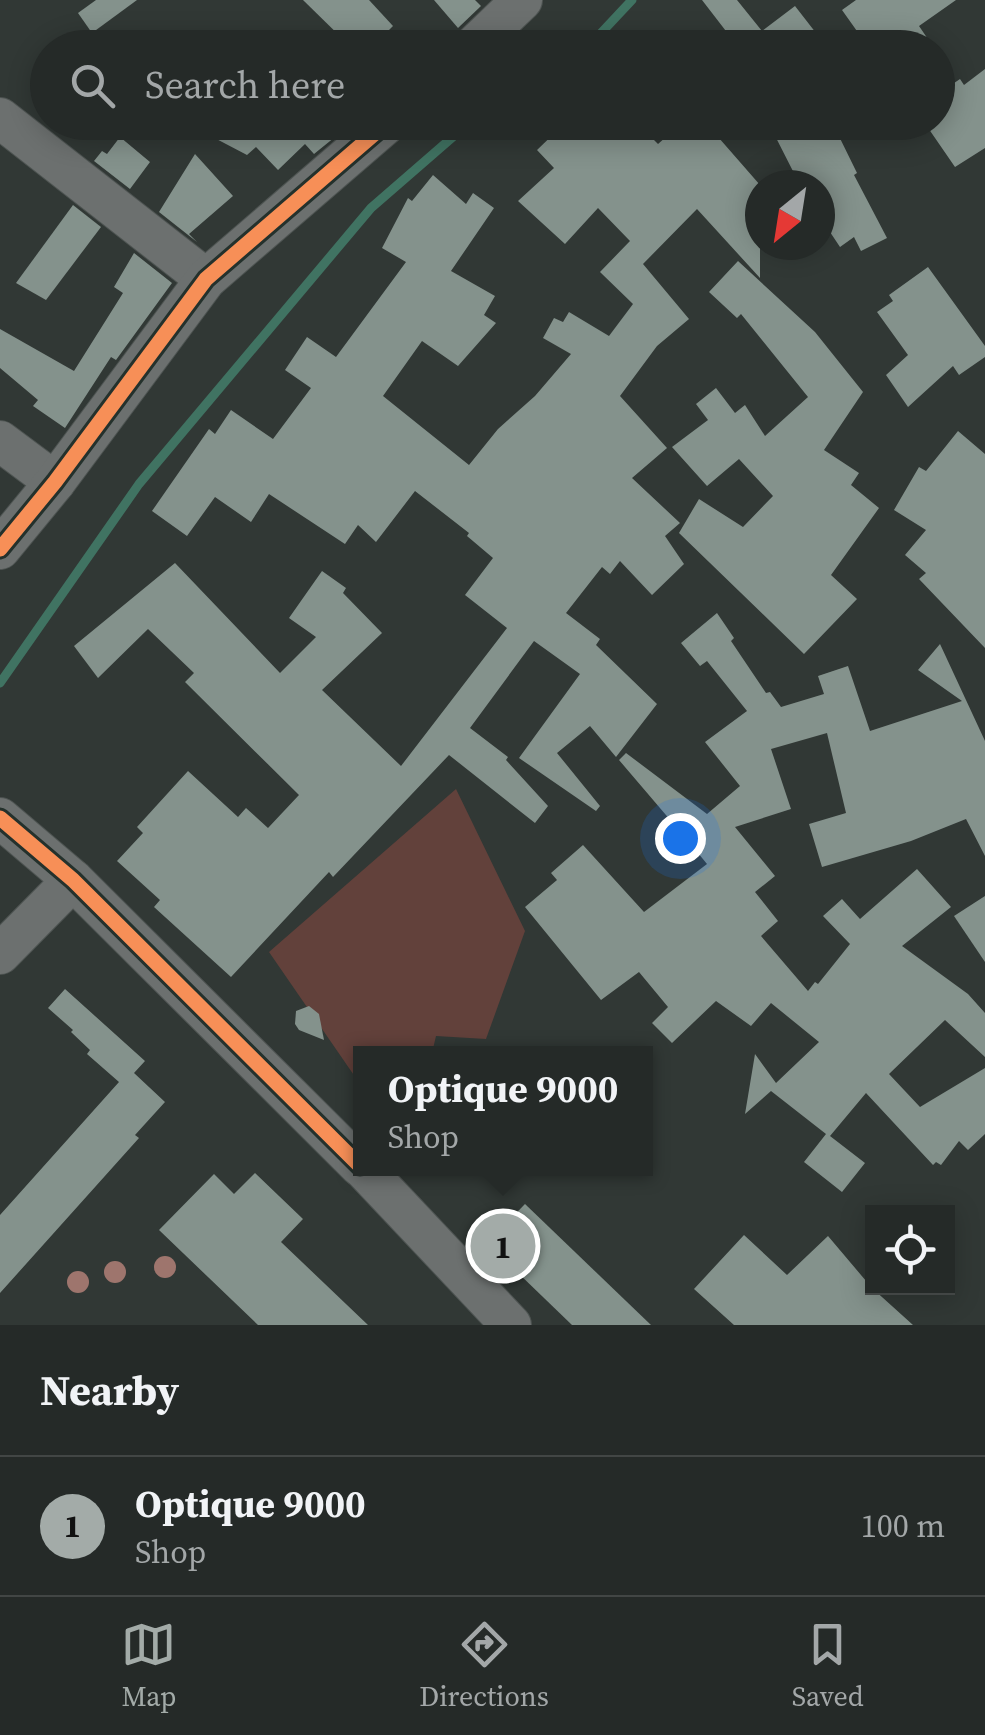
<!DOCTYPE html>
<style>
:root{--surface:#252a28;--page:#2d3230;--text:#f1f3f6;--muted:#a3a7a8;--line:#424645;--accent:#a3aba8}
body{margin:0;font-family:"Source Serif 4",serif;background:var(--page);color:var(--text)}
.controls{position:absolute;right:30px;bottom:30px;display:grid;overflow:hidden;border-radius:0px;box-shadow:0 5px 25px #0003}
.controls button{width:90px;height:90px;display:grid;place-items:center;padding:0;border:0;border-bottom:2px solid var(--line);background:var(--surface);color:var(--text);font:50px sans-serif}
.compass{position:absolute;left:745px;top:170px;width:90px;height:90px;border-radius:50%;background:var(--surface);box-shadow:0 5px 25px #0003;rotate:210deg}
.you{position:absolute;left:680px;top:838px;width:35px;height:35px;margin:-25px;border:8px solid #fff;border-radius:50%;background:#1a73e8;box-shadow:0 0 0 15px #1a73e833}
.badge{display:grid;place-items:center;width:65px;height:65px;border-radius:50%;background:var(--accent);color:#111;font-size:32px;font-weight:700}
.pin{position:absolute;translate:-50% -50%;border:5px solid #fff;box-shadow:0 2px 10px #0006}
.popup{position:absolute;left:353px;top:1046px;width:300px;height:130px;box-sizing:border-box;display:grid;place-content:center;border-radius:0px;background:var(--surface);filter:drop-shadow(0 2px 8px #0005);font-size:32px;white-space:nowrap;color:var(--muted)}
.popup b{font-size:38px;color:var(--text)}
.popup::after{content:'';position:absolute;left:50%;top:100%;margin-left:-20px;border:20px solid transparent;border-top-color:var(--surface)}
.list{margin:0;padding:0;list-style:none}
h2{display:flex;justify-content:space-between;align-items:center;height:130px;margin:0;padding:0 40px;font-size:42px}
h2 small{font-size:32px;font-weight:400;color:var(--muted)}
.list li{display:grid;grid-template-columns:65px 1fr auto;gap:30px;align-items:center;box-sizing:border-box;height:140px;padding:0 40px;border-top:2px solid var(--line)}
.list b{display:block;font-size:38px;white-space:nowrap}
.list p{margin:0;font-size:32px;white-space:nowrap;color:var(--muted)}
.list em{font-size:32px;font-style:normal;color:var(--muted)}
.icon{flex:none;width:55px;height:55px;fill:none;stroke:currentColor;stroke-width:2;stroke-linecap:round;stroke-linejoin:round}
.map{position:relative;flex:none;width:985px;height:1325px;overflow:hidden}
.search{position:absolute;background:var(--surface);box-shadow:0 5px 25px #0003;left:30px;right:30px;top:30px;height:110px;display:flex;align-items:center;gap:25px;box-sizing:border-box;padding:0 35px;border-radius:55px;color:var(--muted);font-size:38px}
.sheet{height:270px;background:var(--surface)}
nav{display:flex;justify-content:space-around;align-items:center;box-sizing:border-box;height:140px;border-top:2px solid var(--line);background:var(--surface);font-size:28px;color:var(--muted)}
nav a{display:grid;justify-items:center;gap:5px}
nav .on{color:var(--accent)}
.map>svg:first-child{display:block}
</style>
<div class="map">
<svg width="985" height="1325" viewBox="0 0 985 1325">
<rect width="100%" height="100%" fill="#313835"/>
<!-- green -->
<path fill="#62413b" d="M 456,789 L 525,931 L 486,1039 L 436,1036 L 432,1053 L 360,1054 L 360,1084 L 269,952 Z"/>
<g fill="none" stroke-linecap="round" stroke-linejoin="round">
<!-- stream -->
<g stroke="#407362" stroke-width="9">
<path d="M 587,48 L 632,0"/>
<path d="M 0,683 L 139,484 L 371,208 L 470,122"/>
</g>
</g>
<!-- building -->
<g fill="#84928c">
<path d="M 96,0 L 137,0 L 92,33 L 78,13 Z"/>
<path d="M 303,0 L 369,0 L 393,26 L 371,48 L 352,48 Z"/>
<path d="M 434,0 L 475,0 L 481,6 L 458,28 Z"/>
<path d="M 702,0 L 737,0 L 762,31 L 795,6 L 816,33 L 797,48 L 739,48 Z"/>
<path d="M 856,0 L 956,0 L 919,26 L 934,48 L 869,48 L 842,10 Z"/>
<path d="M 985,69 L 985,148 L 955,167 L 924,122 L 938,122 L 938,94 L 960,79 L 964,85 Z"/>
<path d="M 184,122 L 328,122 L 325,126 L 335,137 L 314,154 L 305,144 L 278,170 L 256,147 L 247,155 Z"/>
<path d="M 566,122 L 636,122 L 658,144 L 683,122 L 705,122 L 760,185 L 760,278 L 697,209 L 643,264 L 689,319 L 657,346 L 620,396 L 667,448 L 632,478 L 680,523 L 665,536 L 684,564 L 652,595 L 620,561 L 610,574 L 602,567 L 566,613 L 600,639 L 596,645 L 657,704 L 616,757 L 590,726 L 557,753 L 600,806 L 596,811 L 519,758 L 580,674 L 534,641 L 470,728 L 508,757 L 506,760 L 548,806 L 535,823 L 449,755 L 333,877 L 329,872 L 231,977 L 154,907 L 160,900 L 117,861 L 143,833 L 137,827 L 188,771 L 238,817 L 246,808 L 268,828 L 299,795 L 185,682 L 194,673 L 148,629 L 98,678 L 74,646 L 175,563 L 280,673 L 316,637 L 289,618 L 322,571 L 346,588 L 343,593 L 382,633 L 322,690 L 401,766 L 507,628 L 465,595 L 493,558 L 467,536 L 469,533 L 415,491 L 376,542 L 358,525 L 345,544 L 269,494 L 251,522 L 215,497 L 187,536 L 152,511 L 209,429 L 215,434 L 231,410 L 273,439 L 311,388 L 285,370 L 307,337 L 336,357 L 406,262 L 382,248 L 408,198 L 412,201 L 433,175 L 466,204 L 473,193 L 494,208 L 451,271 L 495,296 L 484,315 L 496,323 L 458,366 L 422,341 L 383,396 L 469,465 L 498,429 L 535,396 L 571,354 L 543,338 L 554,318 L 563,322 L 569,312 L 609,336 L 633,304 L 600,272 L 630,241 L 598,208 L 565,244 L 518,201 L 554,168 L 537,150 Z"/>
<path d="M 768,122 L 832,122 L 857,173 L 854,175 L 887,238 L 861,251 L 854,237 L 840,247 L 820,217 L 820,185 L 800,185 Z"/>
<path d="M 120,137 L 150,162 L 130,189 L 94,161 L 102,151 L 107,154 Z"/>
<path d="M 195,154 L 233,196 L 189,234 L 197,242 L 159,212 Z"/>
<path d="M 73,205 L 101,227 L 46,300 L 16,283 Z"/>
<path d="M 134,253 L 172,283 L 116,360 L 111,357 L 65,428 L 33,406 L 38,400 L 0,368 L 0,329 L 74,371 L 123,293 L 114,287 Z"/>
<path d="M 738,261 L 815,332 L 863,392 L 824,450 L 859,473 L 851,485 L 879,508 L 831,575 L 857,599 L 804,654 L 679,533 L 699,499 L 743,527 L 773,496 L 739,459 L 707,486 L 672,447 L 708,420 L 696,404 L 716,388 L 735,413 L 745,405 L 765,436 L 808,397 L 741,314 L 737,318 L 709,292 Z"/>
<path d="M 928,267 L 985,346 L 985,357 L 959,375 L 953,366 L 908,407 L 886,375 L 908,355 L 877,312 L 893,301 L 889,295 Z"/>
<path d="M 958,431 L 985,454 L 985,648 L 919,579 L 926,573 L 905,555 L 926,530 L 894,510 L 919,467 L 926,471 Z"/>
<path d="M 717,613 L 734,638 L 731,641 L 766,693 L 770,692 L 781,707 L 824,694 L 818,676 L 848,666 L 870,731 L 962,701 L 918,670 L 940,644 L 985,741 L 985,856 L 966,819 L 911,841 L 822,867 L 809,824 L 846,813 L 827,733 L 771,749 L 791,809 L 735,827 L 775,876 L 755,892 L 778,921 L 761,936 L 808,991 L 815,982 L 818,984 L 850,944 L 823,916 L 842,899 L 860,919 L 917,869 L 951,907 L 902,946 L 968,994 L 985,1013 L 985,1057 L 945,1020 L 889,1074 L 920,1107 L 985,1068 L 985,1134 L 968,1150 L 959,1141 L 941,1165 L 936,1162 L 933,1165 L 866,1093 L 830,1136 L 865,1163 L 842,1192 L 804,1162 L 826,1134 L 771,1091 L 745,1114 L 755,1054 L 776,1083 L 819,1042 L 771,1003 L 751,1026 L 716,1001 L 672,1043 L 652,1023 L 668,1007 L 639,972 L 601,1000 L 525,907 L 557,880 L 551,873 L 583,845 L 644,912 L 707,864 L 689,842 L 667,849 L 683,835 L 619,760 L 626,753 L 707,814 L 740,786 L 705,742 L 747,711 L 707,661 L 700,666 L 681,643 Z"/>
<path d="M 985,896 L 985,962 L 954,916 Z"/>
<path d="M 65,989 L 145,1061 L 134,1073 L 165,1102 L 135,1135 L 139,1138 L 0,1293 L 0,1215 L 119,1082 L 87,1054 L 90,1050 L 71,1032 L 73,1030 L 48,1008 Z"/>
<path d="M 309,1006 L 319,1014 L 324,1040 L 299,1030 L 295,1024 L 296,1011 Z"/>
<path d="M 255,1173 L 303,1219 L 281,1242 L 368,1325 L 258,1325 L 159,1230 L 214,1174 L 234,1194 Z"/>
<path d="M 525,1204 L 651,1325 L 572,1325 L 487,1243 Z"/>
<path d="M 744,1235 L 787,1275 L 828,1236 L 872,1288 L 913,1325 L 734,1325 L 694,1289 Z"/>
</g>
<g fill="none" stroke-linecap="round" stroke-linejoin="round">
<defs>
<g id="minor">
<path d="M 472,48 L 522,0"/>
<path d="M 0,118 L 206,279"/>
<path d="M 0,441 L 55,482"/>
<path d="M 0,549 L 55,482 L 206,279 L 388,122"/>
<path d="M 0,818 L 73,880 L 360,1166"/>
<path d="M 0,954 L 73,880"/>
<path d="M 363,1168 L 511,1325"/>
</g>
</defs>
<!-- minor casing -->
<use href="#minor" stroke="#4e5452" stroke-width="42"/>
<!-- minor -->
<use href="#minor" stroke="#6c706f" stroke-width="40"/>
<defs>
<g id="cycleway">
<path d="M 0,549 L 55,482 L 206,279 L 388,122"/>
<path d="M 0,818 L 73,880 L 360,1166"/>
</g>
</defs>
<!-- cycleway casing -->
<use href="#cycleway" stroke="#24312c" stroke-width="21"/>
<!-- cycleway -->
<use href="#cycleway" stroke="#f78f57" stroke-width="15"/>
</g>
<!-- trees -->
<g fill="#9e756d">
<circle cx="165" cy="1267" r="11"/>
<circle cx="115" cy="1272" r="11"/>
<circle cx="78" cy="1282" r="11"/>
</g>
</svg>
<div class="controls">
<button><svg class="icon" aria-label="locate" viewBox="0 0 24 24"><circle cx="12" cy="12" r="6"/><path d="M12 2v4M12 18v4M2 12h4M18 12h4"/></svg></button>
</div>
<svg class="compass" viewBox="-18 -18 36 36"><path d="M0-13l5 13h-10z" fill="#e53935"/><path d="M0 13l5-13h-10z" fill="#a3a7a8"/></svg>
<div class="you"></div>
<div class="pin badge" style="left:503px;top:1246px">1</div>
<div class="popup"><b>Optique 9000</b>Shop</div>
<div class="search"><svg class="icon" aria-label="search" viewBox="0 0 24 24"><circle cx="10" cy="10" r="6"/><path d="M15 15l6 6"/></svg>Search here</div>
</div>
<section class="sheet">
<h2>Nearby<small></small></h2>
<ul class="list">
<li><span class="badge">1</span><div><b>Optique 9000</b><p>Shop</p></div><em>100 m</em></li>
</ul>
</section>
<nav>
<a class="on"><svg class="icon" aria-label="map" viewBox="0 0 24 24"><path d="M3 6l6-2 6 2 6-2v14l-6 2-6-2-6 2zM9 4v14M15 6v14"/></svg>Map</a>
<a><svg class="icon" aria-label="directions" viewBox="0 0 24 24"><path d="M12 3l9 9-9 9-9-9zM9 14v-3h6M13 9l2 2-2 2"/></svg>Directions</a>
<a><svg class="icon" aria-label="saved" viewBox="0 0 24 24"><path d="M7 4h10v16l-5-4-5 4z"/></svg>Saved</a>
</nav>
